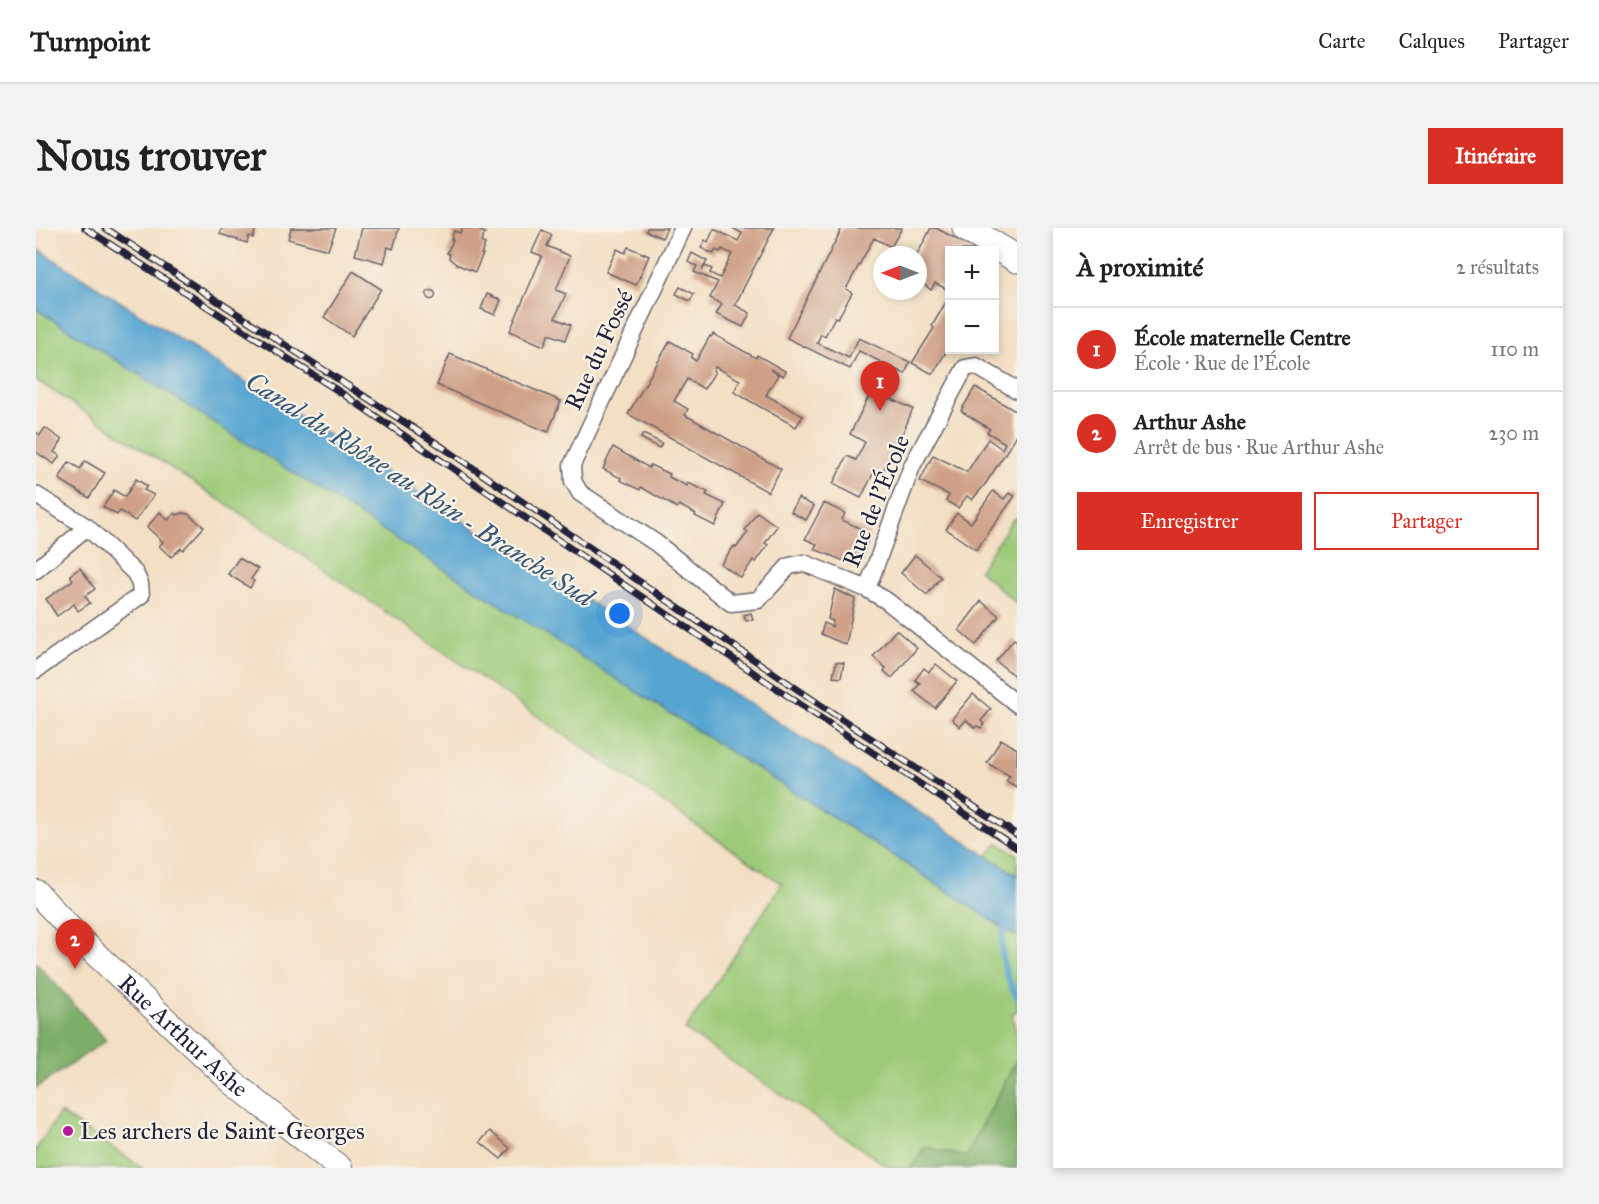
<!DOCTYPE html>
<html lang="fr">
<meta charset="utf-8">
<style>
:root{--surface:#fff;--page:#f2f2f2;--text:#222;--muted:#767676;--line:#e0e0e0;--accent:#d93025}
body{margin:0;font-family:"IM FELL Great Primer",serif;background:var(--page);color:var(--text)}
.controls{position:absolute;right:18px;top:18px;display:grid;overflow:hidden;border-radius:0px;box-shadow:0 3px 9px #0003}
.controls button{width:54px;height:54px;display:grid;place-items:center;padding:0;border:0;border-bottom:2px solid var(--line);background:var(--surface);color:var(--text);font:30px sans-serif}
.compass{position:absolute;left:837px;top:18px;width:54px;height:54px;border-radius:50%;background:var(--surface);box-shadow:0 3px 9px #0003;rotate:270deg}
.you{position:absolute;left:584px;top:386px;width:21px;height:21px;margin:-15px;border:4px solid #fff;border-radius:50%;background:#1a73e8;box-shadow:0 0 0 9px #1a73e833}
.badge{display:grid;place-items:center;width:39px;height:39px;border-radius:50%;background:var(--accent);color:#fff;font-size:20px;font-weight:700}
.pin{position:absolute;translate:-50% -50px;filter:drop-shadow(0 2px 3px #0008)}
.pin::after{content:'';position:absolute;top:32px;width:21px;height:18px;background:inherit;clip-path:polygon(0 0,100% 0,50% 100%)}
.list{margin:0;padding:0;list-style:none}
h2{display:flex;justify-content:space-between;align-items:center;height:78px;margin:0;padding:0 24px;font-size:26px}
h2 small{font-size:20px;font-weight:400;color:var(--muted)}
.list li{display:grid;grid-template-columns:39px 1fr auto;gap:18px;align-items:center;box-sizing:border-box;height:84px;padding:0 24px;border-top:2px solid var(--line)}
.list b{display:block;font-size:22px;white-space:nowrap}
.list p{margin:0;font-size:20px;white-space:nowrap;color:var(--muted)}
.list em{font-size:20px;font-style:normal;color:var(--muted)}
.actions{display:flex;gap:12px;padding:18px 24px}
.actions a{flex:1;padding:14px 0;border:2px solid var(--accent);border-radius:0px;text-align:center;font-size:21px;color:var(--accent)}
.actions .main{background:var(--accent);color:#fff}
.map{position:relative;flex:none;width:981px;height:940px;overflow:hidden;border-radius:0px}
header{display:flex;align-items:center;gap:36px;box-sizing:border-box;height:84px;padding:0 30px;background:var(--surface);border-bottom:2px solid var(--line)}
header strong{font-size:28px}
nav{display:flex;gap:33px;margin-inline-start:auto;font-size:21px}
.intro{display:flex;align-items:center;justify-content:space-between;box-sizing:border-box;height:144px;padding:0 36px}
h1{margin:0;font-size:42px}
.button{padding:15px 27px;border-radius:0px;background:var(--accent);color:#fff;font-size:21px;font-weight:700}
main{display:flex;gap:36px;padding:0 36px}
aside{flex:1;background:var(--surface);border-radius:0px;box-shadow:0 3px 9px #0003}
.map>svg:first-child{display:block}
</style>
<header>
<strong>Turnpoint</strong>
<nav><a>Carte</a><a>Calques</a><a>Partager</a></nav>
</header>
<div class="intro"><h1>Nous trouver</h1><a class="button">Itinéraire</a></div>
<main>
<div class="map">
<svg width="981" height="940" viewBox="0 0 981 940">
<rect width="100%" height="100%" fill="#f7f3e8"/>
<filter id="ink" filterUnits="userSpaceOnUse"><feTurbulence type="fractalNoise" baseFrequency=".0167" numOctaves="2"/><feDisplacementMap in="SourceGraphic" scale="12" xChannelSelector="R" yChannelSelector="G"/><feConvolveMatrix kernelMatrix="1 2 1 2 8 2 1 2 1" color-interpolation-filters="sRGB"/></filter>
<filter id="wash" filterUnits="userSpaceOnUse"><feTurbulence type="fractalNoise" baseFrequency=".008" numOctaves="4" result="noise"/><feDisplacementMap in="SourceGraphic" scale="24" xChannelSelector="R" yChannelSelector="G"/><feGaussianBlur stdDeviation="1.35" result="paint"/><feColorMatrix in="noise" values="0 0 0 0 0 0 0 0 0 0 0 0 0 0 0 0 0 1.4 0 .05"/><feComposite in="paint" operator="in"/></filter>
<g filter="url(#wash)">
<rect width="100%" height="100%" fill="#f3dfc3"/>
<!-- green -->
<g fill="#9cca78" stroke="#5f765a" stroke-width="1.5">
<path d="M 0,80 L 850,623 L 981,709 L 981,783 L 976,786 L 981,810 L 981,831 L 930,929 L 890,919 L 875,940 L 854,940 L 649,802 L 746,656 L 224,298 L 0,152 Z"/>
<path d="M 981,290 L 981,376 L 943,342 L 977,291 Z"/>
<path d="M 962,615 L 981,626 L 981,647 L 951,628 Z"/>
<path d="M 24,885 L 107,940 L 0,940 L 0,921 Z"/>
</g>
<!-- forest -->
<g fill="#7dae68" stroke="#506852" stroke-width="1.5">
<path d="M 0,735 L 70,812 L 0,860 Z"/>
<path d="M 981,831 L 981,940 L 875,940 L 889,919 L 930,929 Z"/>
</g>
<!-- water -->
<path fill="#57a5d1" stroke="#3c6486" stroke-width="1.5" d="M 0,20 L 981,647 L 981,709 L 850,623 L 0,81 Z"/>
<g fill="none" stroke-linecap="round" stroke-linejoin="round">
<!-- stream -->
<path stroke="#57a5d1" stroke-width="6" d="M 972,694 C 959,716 969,749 981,769"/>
</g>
<g id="blocks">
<!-- building -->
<g fill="#cfa087">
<path d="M 186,0 L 220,0 L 217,10 L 213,8 L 211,15 L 184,6 Z"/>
<path d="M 255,0 L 300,0 L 292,22 L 252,11 Z"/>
<path d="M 326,0 L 363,0 L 357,21 L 352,19 L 348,35 L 319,27 Z"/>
<path d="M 426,0 L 445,0 L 444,3 L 449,5 L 445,14 L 449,16 L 445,26 L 447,26 L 439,44 L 420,36 L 413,30 L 414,26 L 411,25 L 417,12 L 415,11 L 418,3 L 424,5 Z"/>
<path d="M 611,0 L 631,0 L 626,10 L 610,3 Z"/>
<path d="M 696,0 L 738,0 L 699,77 L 714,85 L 707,99 L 680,86 L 686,76 L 674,70 L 682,54 L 658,44 L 661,38 L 652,34 L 656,25 L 671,33 L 666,42 L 669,38 L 676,41 L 674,45 L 684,50 L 696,26 L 686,21 L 684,24 L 680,22 L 677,26 L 665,20 L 669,12 L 672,14 L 678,1 L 702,13 L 706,5 Z"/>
<path d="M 806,0 L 866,0 L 855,19 L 838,10 L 810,61 L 816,65 L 802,90 L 799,89 L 789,108 L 785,106 L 781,115 L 813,130 L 823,110 L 874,134 L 869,146 L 823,123 L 814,141 L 751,110 Z"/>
<path d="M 895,0 L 900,0 L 941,22 L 914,22 L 914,63 L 899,55 L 895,62 L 884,53 L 887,47 L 882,45 L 881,27 Z"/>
<path d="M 506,2 L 516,7 L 511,18 L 534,28 L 520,62 L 530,66 L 519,90 L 535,97 L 529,112 L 513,106 L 508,118 L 474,103 L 506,28 L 496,24 Z"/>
<path d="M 592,19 L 613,28 L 600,57 L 570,44 L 581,21 L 589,25 Z"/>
<path d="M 317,43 L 345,61 L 316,108 L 288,89 Z"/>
<path d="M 644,59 L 658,66 L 654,73 L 640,66 Z"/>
<circle cx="395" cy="67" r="4.5"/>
<path d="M 451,66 L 465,72 L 459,87 L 445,81 Z"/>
<path d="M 914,67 L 914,117 L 897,146 L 876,135 L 898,100 L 896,98 Z"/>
<path d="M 677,106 L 720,130 L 721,127 L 749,143 L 747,148 L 734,141 L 742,147 L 730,167 L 767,188 L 760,199 L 698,164 L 704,152 L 679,139 L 677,143 L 679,144 L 668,161 L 651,151 L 638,173 L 652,181 L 649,187 L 745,241 L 732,264 L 592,186 L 634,113 L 657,126 L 655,130 L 660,133 L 674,108 L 675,109 Z"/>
<path d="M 414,126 L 525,173 L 512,204 L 401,157 Z"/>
<path d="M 939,159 L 981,184 L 981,207 L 950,255 L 936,272 L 931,268 L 922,280 L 910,273 L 913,267 L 884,253 L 897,227 L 931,244 L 952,211 L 966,221 L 969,215 L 951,204 L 954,201 L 925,183 Z"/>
<path d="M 836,162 L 877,181 L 860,221 L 858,220 L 846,245 L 839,242 L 825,270 L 797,256 L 811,228 L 820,232 L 829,214 L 814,206 Z"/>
<path d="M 9,200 L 26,212 L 18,224 L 24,228 L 18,236 L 0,224 L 0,204 L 4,207 Z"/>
<path d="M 607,206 L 626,215 L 623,220 L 605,210 Z"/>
<path d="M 577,219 L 613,240 L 614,237 L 634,246 L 633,249 L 651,258 L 652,255 L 672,264 L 670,267 L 689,276 L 679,298 L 659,288 L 660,286 L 643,277 L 641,280 L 605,259 L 604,262 L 584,252 L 585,250 L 567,241 Z"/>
<path d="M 49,233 L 69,245 L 53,270 L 23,251 L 33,234 L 44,241 Z"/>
<path d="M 100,251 L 111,258 L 108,262 L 118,267 L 99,293 L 84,283 L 81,287 L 67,279 L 78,262 L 89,269 Z"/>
<path d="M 957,263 L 968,271 L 973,265 L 979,268 L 940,322 L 910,301 L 921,285 L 935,295 Z"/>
<path d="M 762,270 L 778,278 L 770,292 L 755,284 Z"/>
<path d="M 788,275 L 809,285 L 806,292 L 834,305 L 823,339 L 778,321 L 781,316 L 769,311 Z"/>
<path d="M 124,284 L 132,292 L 139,285 L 141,287 L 146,285 L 152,286 L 168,299 L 147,322 L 145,320 L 135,329 L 123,318 L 127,314 L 111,299 Z"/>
<path d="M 721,284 L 741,298 L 729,315 L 732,317 L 720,334 L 717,332 L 705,350 L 685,336 L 698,318 L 700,320 L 712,304 L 709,302 Z"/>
<path d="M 879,327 L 905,349 L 891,367 L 865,345 Z"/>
<path d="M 203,330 L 222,341 L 215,351 L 218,353 L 214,360 L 192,346 Z"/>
<path d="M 44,340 L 59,361 L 49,368 L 54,375 L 42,383 L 38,376 L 21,388 L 10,371 L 37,352 L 34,347 Z"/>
<path d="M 799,361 L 819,371 L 810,417 L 785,406 L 788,395 L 796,399 L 797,393 L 792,391 Z"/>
<path d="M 945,373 L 963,388 L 940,417 L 923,402 Z"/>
<path d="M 715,385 L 717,392 L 710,393 L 708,387 Z"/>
<path d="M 860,402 L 881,420 L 856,450 L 848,443 L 850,440 L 837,429 Z"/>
<path d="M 978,411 L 981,413 L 981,450 L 960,433 Z"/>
<path d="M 800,434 L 808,435 L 805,450 L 797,449 Z"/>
<path d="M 900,436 L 921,453 L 899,480 L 878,463 L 884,455 L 879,452 L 888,440 L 893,444 Z"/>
<path d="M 937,466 L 955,481 L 945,493 L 948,496 L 945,500 L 941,498 L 939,500 L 930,492 L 924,499 L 916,491 Z"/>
<path d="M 965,511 L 981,521 L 981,559 L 970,553 L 974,548 L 951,535 Z"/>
<path d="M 454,903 L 474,920 L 465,931 L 444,914 Z"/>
</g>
</g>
</g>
<g filter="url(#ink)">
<use href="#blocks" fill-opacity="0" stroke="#6b646b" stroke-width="1.5"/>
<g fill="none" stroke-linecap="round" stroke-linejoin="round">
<defs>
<g id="street">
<path d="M 647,0 L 536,237 L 537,253 L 544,265 L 620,315 L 695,375 L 722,372 L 753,338 L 768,335 L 831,361 L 851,373 L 981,476"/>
<path d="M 0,267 L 51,299 L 99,345 L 104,356 L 105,367 L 0,442"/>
<path d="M 0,342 L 51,299"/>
<path d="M 831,361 L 876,238 L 929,140 L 940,138 L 981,162"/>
</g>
<g id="secondary">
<path id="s1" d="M 0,664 L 49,716 L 195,853 L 304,940"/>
</g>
<path id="primary" d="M 930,0 L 981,31"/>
</defs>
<!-- street casing -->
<use href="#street" stroke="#6b646b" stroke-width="19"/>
<!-- secondary casing -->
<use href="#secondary" stroke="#6b646b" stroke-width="26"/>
<!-- primary casing -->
<use href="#primary" stroke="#6b646b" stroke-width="29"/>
<!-- street -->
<use href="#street" stroke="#fff" stroke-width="16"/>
<!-- secondary -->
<use href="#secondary" stroke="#fff" stroke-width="24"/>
<!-- primary -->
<use href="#primary" stroke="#fff" stroke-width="27"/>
<defs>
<g id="rail">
<path d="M 49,0 L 307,166 L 777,485 L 981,620"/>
<path d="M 69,0 L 402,216 L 783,476 L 981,607"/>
</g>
</defs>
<!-- rail casing -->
<use href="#rail" stroke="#22223b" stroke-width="7"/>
<!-- rail -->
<use href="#rail" stroke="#f7f3e8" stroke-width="4.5" stroke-dasharray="14" stroke-linecap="butt"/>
</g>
</g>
<!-- markers -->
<circle fill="#b5179e" stroke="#f7f3e8" stroke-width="2" cx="32" cy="903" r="6"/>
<g text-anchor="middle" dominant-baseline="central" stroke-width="4.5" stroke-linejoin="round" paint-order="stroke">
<!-- street labels -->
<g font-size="24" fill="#22223b" stroke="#f7f3e8">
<text transform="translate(563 122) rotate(-65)">Rue du Fossé</text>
<text transform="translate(840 273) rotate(-68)">Rue de l'École</text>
<text stroke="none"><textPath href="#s1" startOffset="206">Rue Arthur Ashe</textPath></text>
</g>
<!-- poi labels -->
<g font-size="24" fill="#22223b" stroke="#f7f3e8" text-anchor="start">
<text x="44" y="903">Les archers de Saint-Georges</text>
</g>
<!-- water labels -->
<g font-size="26" font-style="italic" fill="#375677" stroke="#f7f3e8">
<text transform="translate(384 261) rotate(33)">Canal du Rhône au Rhin - Branche Sud</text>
</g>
</g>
</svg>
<div class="controls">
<button>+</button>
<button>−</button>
</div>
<svg class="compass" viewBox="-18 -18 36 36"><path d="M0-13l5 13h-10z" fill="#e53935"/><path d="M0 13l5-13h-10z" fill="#767676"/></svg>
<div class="you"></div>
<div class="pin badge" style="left:844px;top:183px">1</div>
<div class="pin badge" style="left:39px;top:741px">2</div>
</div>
<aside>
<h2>À proximité<small>2 résultats</small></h2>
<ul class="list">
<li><span class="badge">1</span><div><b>École maternelle Centre</b><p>École · Rue de l'École</p></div><em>110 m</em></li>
<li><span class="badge">2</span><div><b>Arthur Ashe</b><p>Arrêt de bus · Rue Arthur Ashe</p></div><em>230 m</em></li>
</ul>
<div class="actions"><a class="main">Enregistrer</a><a>Partager</a></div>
</aside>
</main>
